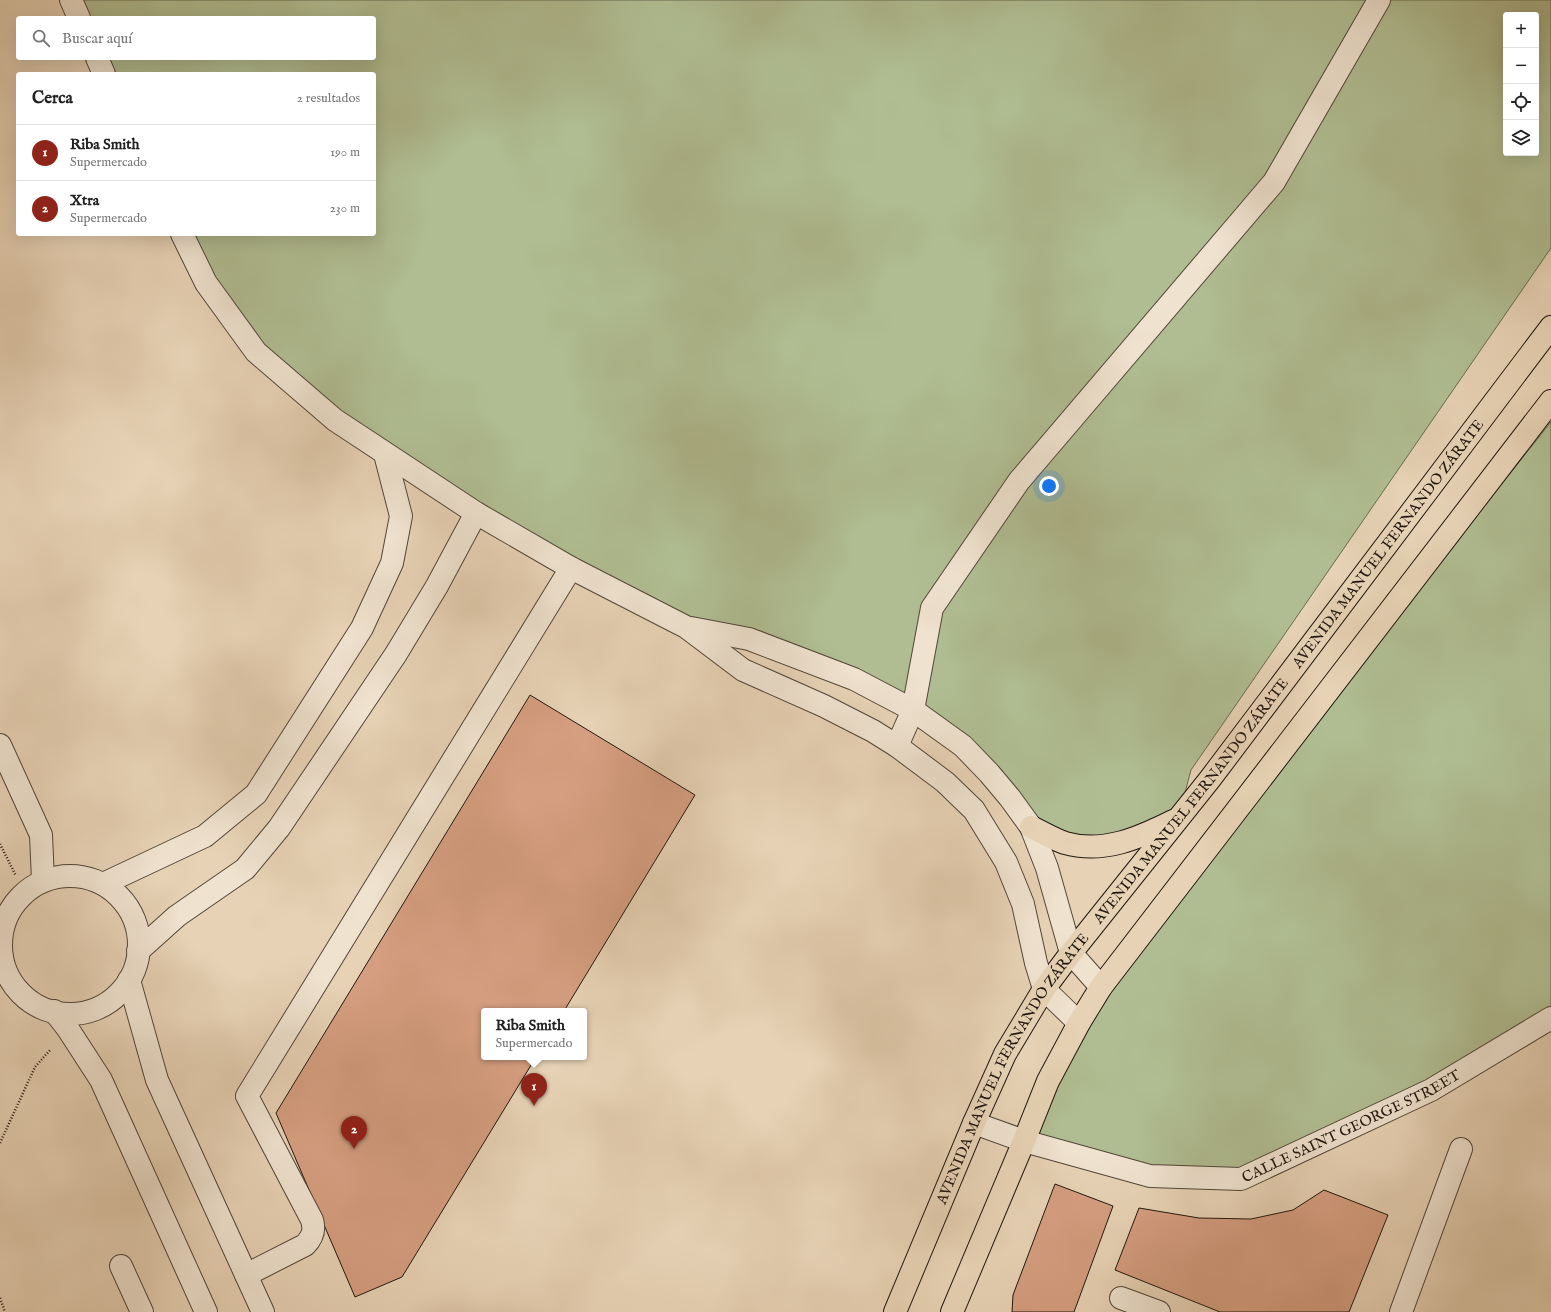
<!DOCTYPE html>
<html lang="es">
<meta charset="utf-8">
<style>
:root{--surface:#fff;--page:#f6f6f6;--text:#222;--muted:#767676;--line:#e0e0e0;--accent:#8f2418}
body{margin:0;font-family:"IM FELL English",serif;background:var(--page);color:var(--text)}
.controls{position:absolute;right:12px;top:12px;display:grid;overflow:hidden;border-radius:4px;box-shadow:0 4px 16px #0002}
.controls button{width:36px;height:36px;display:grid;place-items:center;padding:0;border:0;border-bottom:1px solid var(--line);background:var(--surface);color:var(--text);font:20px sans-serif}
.you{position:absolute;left:1049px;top:486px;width:14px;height:14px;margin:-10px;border:3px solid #fff;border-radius:50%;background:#1a73e8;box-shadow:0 0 0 6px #1a73e833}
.badge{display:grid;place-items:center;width:26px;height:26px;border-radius:50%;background:var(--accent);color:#fff;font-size:13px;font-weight:700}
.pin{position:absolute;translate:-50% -33px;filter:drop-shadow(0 1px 2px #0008)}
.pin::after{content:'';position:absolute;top:21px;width:14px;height:12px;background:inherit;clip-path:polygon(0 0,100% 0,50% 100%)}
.popup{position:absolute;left:481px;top:1008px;width:106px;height:52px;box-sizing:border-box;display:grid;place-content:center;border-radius:4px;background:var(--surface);filter:drop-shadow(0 1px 3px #0005);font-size:13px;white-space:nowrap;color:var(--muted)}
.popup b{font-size:15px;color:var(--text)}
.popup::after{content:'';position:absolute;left:50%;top:100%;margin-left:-8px;border:8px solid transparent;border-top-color:var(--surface)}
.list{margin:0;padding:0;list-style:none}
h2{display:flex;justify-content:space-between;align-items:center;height:52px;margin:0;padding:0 16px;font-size:17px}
h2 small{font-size:13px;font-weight:400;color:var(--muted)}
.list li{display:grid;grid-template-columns:26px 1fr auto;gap:12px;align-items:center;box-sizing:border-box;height:56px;padding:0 16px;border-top:1px solid var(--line)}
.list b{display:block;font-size:15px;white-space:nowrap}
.list p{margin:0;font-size:13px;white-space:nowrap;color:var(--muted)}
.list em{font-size:13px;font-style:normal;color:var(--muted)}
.icon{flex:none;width:22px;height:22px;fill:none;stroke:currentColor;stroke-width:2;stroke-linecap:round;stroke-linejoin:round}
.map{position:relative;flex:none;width:1551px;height:1312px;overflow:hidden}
.search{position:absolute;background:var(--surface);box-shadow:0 4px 16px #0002;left:16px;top:16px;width:360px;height:44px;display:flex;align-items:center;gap:10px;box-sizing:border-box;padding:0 14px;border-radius:4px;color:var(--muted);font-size:15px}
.panel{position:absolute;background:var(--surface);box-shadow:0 4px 16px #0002;left:16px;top:72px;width:360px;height:164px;border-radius:4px}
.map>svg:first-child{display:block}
</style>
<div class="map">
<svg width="1551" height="1312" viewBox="0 0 1551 1312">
<rect width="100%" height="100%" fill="#e7d2b5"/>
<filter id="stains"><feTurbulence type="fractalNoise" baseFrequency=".005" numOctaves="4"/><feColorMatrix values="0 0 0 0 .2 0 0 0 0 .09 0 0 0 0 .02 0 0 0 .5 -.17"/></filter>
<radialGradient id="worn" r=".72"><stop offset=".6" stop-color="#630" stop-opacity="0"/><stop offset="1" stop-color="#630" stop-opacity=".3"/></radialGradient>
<!-- green -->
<g fill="#b0bd92" stroke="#686a51" fill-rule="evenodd">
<path d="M 76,0 L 1551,0 L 1551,248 L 1191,770 L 1178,819 L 1145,835 L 1064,842 L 913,710 L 686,627 L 476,513 L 256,352 L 183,234 L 374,234 L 374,74 L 110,74 L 102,58 L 374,58 L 374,18 L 84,18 ZM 1506,15 L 1536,15 L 1536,153 L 1506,153 Z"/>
<path d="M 1551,422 L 1551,1018 L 1241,1179 L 1150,1176 L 1024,1141 L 1101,987 Z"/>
</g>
<!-- building -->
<g fill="#d59e80" stroke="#211810">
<path d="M 530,695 L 695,795 L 564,1011 L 484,1011 L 484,1057 L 536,1057 L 402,1277 L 355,1297 L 276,1113 Z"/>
<path d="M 1055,1184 L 1113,1206 L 1074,1312 L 1012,1312 L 1013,1295 Z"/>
<path d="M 1324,1190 L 1388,1215 L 1349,1312 L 1220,1312 L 1115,1270 L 1139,1208 L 1199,1218 L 1251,1219 L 1293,1210 Z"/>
</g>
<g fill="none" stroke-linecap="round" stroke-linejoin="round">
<defs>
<g id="minor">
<path d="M 71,0 L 79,18"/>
<path d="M 97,58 L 104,74"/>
<path d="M 182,234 L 206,283 L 256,352 L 335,420 L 476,513 L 571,568 L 686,627 L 743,670 L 824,706 L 873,731 L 897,746 L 945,782 L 974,810 L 1006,862 L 1023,904 L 1036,963 L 1044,989 L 1079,1023"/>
<path d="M 691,628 L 749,639 L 854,679 L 913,710 L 963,746 L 989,773 L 1010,798 L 1031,827 L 1047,868 L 1071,953 L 1101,987"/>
<path d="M 0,745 L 41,835 L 43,881"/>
<path d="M 897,746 L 913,710 L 932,608 L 1019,481 L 1274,182 L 1379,0"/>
<circle cx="70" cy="945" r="69"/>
<path d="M 103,884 L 205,836 L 256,794 L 362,628 L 392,563 L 401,516 L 385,454"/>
<path d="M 138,951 L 177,916 L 245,869 L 279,828 L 396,654 L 437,586 L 476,513"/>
<path d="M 129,980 L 157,1080 L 263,1312"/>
<path d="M 54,1011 L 68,1029 L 101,1080 L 206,1312"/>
<path id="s1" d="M 974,1123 L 1024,1141 L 1150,1176 L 1241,1179 L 1431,1090 L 1551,1018"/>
<path d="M 121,1266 L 142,1312"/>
<path d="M 246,1275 L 305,1245 C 313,1237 315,1230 312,1220 L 247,1096 L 571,568"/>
<path d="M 1121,1298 L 1159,1312"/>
<path d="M 1401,1312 L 1461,1149"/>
</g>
<g id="major">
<path d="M 1031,827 C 1042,832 1053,839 1065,843 C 1103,854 1139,838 1173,821"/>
<path id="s2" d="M 895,1312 L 974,1123 L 1005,1054 L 1044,989 L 1071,953 L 1210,779 L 1551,327"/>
<path d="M 952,1312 L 1024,1141 L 1048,1081 L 1079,1023 L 1101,987 L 1551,401"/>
</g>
</defs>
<!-- minor casing -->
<use href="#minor" stroke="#524639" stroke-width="24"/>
<!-- major casing -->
<use href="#major" stroke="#211810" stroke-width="24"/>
<!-- path -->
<g stroke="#211810" stroke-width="2.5" stroke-dasharray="1 2" stroke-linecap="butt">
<path d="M 0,844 L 16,876"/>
<path d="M 0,1143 L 35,1067 L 51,1049"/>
<path d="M 0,1298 L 5,1312"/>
</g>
<!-- minor -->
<use href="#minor" stroke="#efe2cf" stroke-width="22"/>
<!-- major -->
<use href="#major" stroke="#e7d2b5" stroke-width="22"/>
</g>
<g text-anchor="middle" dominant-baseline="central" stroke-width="3" stroke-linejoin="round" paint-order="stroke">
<!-- street labels -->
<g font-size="15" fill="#211810" stroke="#efe2cf">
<text stroke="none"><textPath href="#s2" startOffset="919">AVENIDA MANUEL FERNANDO ZÁRATE</textPath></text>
<text stroke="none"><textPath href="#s2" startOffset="595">AVENIDA MANUEL FERNANDO ZÁRATE</textPath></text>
<text stroke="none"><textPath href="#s2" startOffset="271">AVENIDA MANUEL FERNANDO ZÁRATE</textPath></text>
<text stroke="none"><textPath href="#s1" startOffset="397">CALLE SAINT GEORGE STREET</textPath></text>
</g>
</g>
<rect width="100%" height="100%" filter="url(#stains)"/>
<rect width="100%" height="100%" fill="url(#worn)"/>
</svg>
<div class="controls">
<button>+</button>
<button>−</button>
<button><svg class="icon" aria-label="locate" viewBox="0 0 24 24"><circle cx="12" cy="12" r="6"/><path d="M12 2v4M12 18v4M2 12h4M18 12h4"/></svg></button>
<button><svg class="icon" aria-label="layers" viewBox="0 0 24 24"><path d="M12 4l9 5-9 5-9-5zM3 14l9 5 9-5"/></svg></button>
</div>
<div class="you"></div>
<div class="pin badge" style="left:534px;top:1106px">1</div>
<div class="popup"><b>Riba Smith</b>Supermercado</div>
<div class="pin badge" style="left:354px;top:1149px">2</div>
<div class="search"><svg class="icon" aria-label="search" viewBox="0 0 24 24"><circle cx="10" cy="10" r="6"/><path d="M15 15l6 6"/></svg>Buscar aquí</div>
<section class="panel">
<h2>Cerca<small>2 resultados</small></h2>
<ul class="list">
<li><span class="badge">1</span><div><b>Riba Smith</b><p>Supermercado</p></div><em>190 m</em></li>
<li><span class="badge">2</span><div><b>Xtra</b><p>Supermercado</p></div><em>230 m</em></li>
</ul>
</section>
</div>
